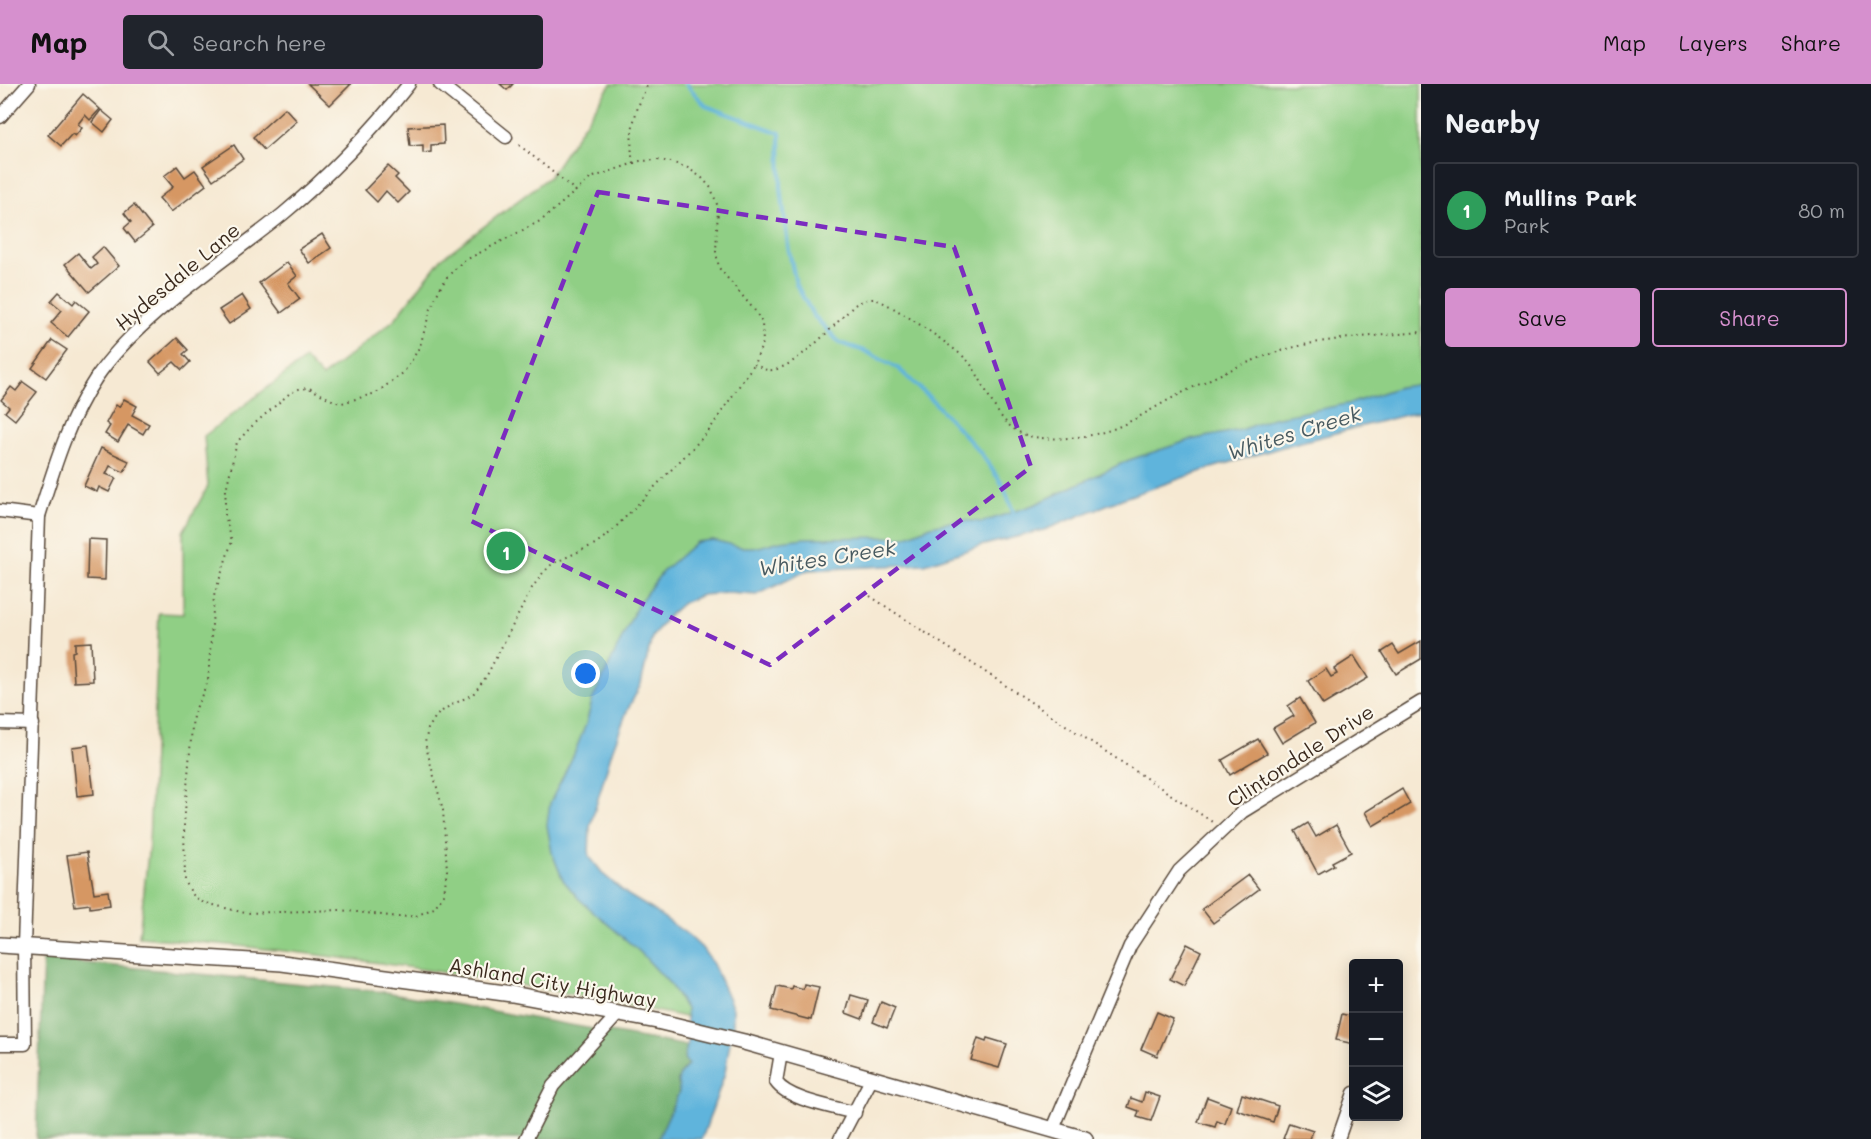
<!DOCTYPE html>
<meta charset="utf-8">
<style>
:root{--surface:#171b24;--page:#20242c;--text:#f1f3f6;--muted:#9ea1a6;--line:#363941;--accent:#d690ce}
body{margin:0;font-family:Mali,sans-serif;background:var(--page);color:var(--text)}
.controls{position:absolute;right:18px;bottom:18px;display:grid;overflow:hidden;border-radius:6px;box-shadow:0 3px 15px #0003}
.controls button{width:54px;height:54px;display:grid;place-items:center;padding:0;border:0;border-bottom:2px solid var(--line);background:var(--surface);color:var(--text);font:30px sans-serif}
.you{position:absolute;left:586px;top:590px;width:21px;height:21px;margin:-15px;border:4px solid #fff;border-radius:50%;background:#1a73e8;box-shadow:0 0 0 9px #1a73e833}
.badge{display:grid;place-items:center;width:39px;height:39px;border-radius:50%;background:var(--accent);color:#fff;font-size:20px;font-weight:700}
.pin{position:absolute;translate:-50% -50%;border:3px solid #fff;box-shadow:0 2px 6px #0006}
.list{margin:0;padding:0;list-style:none}
h2{display:flex;justify-content:space-between;align-items:center;height:78px;margin:0;padding:0 24px;font-size:26px}
h2 small{font-size:20px;font-weight:400;color:var(--muted)}
.list li{display:grid;grid-template-columns:39px 1fr auto;gap:18px;align-items:center;box-sizing:border-box;height:96px;margin:0 12px 12px;padding:0 12px;border:2px solid var(--line);border-radius:6px}
.list b{display:block;font-size:22px;white-space:nowrap}
.list p{margin:0;font-size:20px;white-space:nowrap;color:var(--muted)}
.list em{font-size:20px;font-style:normal;color:var(--muted)}
.actions{display:flex;gap:12px;padding:18px 24px}
.actions a{flex:1;padding:14px 0;border:2px solid var(--accent);border-radius:6px;text-align:center;font-size:21px;color:var(--accent)}
.actions .main{background:var(--accent);color:#111}
.icon{flex:none;width:33px;height:33px;fill:none;stroke:currentColor;stroke-width:2;stroke-linecap:round;stroke-linejoin:round}
.map{position:relative;flex:none;width:1421px;height:1055px;overflow:hidden}
header{display:flex;align-items:center;gap:36px;box-sizing:border-box;height:84px;padding:0 30px;background:var(--accent);color:#111}
header strong{font-size:28px}
nav{display:flex;gap:33px;margin-inline-start:auto;font-size:21px}
.search{width:420px;height:54px;background:var(--page);display:flex;align-items:center;gap:15px;box-sizing:border-box;padding:0 21px;border-radius:6px;color:var(--muted);font-size:22px}
main{display:flex}
aside{flex:1;background:var(--surface)}
.map>svg:first-child{display:block}
</style>
<header>
<strong>Map</strong>
<div class="search"><svg class="icon" aria-label="search" viewBox="0 0 24 24"><circle cx="10" cy="10" r="6"/><path d="M15 15l6 6"/></svg>Search here</div>
<nav><a>Map</a><a>Layers</a><a>Share</a></nav>
</header>
<main>
<div class="map">
<svg width="1421" height="1055" viewBox="0 0 1421 1055">
<rect width="100%" height="100%" fill="#fbf7ec"/>
<filter id="ink" filterUnits="userSpaceOnUse"><feTurbulence type="fractalNoise" baseFrequency=".0167" numOctaves="2"/><feDisplacementMap in="SourceGraphic" scale="12" xChannelSelector="R" yChannelSelector="G"/><feConvolveMatrix kernelMatrix="1 2 1 2 8 2 1 2 1" color-interpolation-filters="sRGB"/></filter>
<filter id="wash" filterUnits="userSpaceOnUse"><feTurbulence type="fractalNoise" baseFrequency=".008" numOctaves="4" result="noise"/><feDisplacementMap in="SourceGraphic" scale="24" xChannelSelector="R" yChannelSelector="G"/><feGaussianBlur stdDeviation="1.35" result="paint"/><feColorMatrix in="noise" values="0 0 0 0 0 0 0 0 0 0 0 0 0 0 0 0 0 1.4 0 .05"/><feComposite in="paint" operator="in"/></filter>
<g filter="url(#wash)">
<rect width="100%" height="100%" fill="#f6e9d3"/>
<!-- green -->
<path fill="#90cf85" stroke="#667c52" stroke-width="1.5" d="M 611,0 L 1421,0 L 1421,308 L 997,439 L 896,461 L 762,473 L 650,525 L 571,797 L 674,885 L 690,934 C 508,895 324,867 139,853 L 149,760 L 159,529 L 183,530 L 183,448 L 208,402 L 204,352 L 305,275 L 322,293 L 395,235 L 441,175 L 549,93 Z"/>
<!-- forest -->
<path fill="#74b272" stroke="#586e48" stroke-width="1.5" d="M 43,875 L 386,908 L 688,962 L 684,974 L 688,981 L 682,987 L 678,997 L 679,1008 L 658,1055 L 36,1055 Z"/>
<!-- water -->
<path fill="#5fb4dc" stroke="#4d6f7d" stroke-width="1.5" d="M 1421,300 L 1421,327 L 1289,361 L 1205,386 L 1124,414 L 1044,446 L 980,462 L 925,480 L 808,486 L 757,511 L 728,509 L 702,511 L 683,519 L 666,534 L 652,553 L 641,600 L 627,627 L 612,667 L 590,742 L 589,772 L 604,791 L 628,811 L 653,826 L 688,851 L 702,864 L 713,880 L 727,911 L 733,925 L 733,939 L 725,989 L 702,1055 L 658,1055 L 679,1008 L 678,997 L 680,990 L 688,981 L 684,974 L 688,958 L 686,925 L 669,899 L 640,868 L 579,815 L 563,796 L 552,769 L 547,741 L 550,719 L 574,670 L 586,640 L 592,617 L 638,520 L 663,487 L 696,458 L 713,456 L 741,463 L 759,463 L 780,457 L 805,454 L 905,453 L 931,442 L 960,436 L 983,438 L 1036,420 L 1129,376 L 1190,356 L 1240,346 L 1273,334 L 1352,319 L 1399,303 Z"/>
<g fill="none" stroke-linecap="round" stroke-linejoin="round">
<!-- stream -->
<path stroke="#5fb4dc" stroke-width="4" d="M 686,0 L 706,22 L 780,49 L 781,103 L 788,162 L 796,200 L 813,231 L 840,259 L 865,267 L 899,285 L 932,316 L 980,368 L 1003,401 L 1014,430"/>
</g>
<g id="blocks">
<!-- building -->
<g fill="#d69763">
<path d="M 308,0 L 351,0 L 330,21 Z"/>
<path d="M 500,0 L 513,0 L 507,6 Z"/>
<path d="M 83,10 L 100,25 L 90,36 L 85,31 L 78,40 L 82,44 L 75,52 L 72,50 L 61,62 L 48,51 Z"/>
<path d="M 285,24 L 297,37 L 264,66 L 253,53 Z"/>
<path d="M 101,26 L 113,36 L 104,48 L 92,38 Z"/>
<path d="M 443,41 L 444,60 L 431,61 L 431,68 L 423,69 L 423,61 L 410,62 L 408,43 Z"/>
<path d="M 234,61 L 243,75 L 213,96 L 203,82 Z"/>
<path d="M 177,82 L 185,93 L 195,86 L 206,101 L 171,128 L 159,114 L 173,103 L 164,92 Z"/>
<path d="M 388,82 L 398,91 L 395,94 L 409,108 L 398,119 L 386,107 L 377,118 L 365,106 Z"/>
<path d="M 134,121 L 152,144 L 135,158 L 124,144 L 131,138 L 124,129 Z"/>
<path d="M 322,150 L 331,164 L 309,179 L 299,165 Z"/>
<path d="M 103,163 L 119,182 L 89,208 L 65,180 L 78,169 L 91,185 L 97,180 L 92,173 Z"/>
<path d="M 287,178 L 297,192 L 288,199 L 300,215 L 281,229 L 259,199 Z"/>
<path d="M 59,208 L 73,220 L 76,216 L 89,227 L 68,253 L 51,239 L 62,226 L 51,217 Z"/>
<path d="M 242,211 L 251,225 L 229,240 L 219,226 Z"/>
<path d="M 177,254 L 188,266 L 183,270 L 190,278 L 182,286 L 174,278 L 160,289 L 150,278 Z"/>
<path d="M 52,256 L 67,266 L 46,294 L 32,284 Z"/>
<path d="M 23,298 L 37,308 L 15,336 L 5,328 L 9,323 L 1,316 L 11,303 L 16,307 Z"/>
<path d="M 124,315 L 137,322 L 132,331 L 149,340 L 143,350 L 128,341 L 118,358 L 105,350 L 110,342 L 106,339 L 116,321 L 119,323 Z"/>
<path d="M 101,364 L 129,377 L 124,388 L 110,382 L 106,390 L 116,394 L 109,408 L 99,403 L 97,408 L 84,402 Z"/>
<path d="M 88,455 L 106,456 L 105,496 L 87,495 Z"/>
<path d="M 1421,557 L 1421,575 L 1396,590 L 1382,568 L 1393,561 L 1399,570 Z"/>
<path d="M 91,558 L 93,597 L 74,598 L 72,568 L 75,567 L 75,559 Z"/>
<path d="M 1354,572 L 1368,594 L 1323,621 L 1308,597 L 1326,585 L 1331,593 L 1337,590 L 1334,585 Z"/>
<path d="M 1300,614 L 1315,639 L 1282,659 L 1273,644 L 1294,632 L 1288,622 Z"/>
<path d="M 1258,655 L 1267,669 L 1230,691 L 1222,676 Z"/>
<path d="M 88,661 L 94,710 L 77,712 L 72,663 Z"/>
<path d="M 1402,705 L 1410,720 L 1373,742 L 1365,728 Z"/>
<path d="M 1308,739 L 1316,753 L 1336,741 L 1351,768 L 1332,778 L 1334,781 L 1318,790 L 1295,747 Z"/>
<path d="M 87,768 L 94,809 L 108,807 L 110,821 L 90,824 L 90,820 L 75,822 L 67,771 Z"/>
<path d="M 1248,791 L 1259,805 L 1213,839 L 1202,825 Z"/>
<path d="M 1187,860 L 1201,867 L 1184,902 L 1170,895 Z"/>
<path d="M 804,900 L 819,903 L 811,936 L 771,926 L 777,902 L 791,905 L 792,902 L 803,905 Z"/>
<path d="M 851,911 L 868,916 L 862,935 L 846,929 Z"/>
<path d="M 881,918 L 895,924 L 887,944 L 873,938 Z"/>
<path d="M 1157,928 L 1173,935 L 1157,972 L 1141,965 Z"/>
<path d="M 1342,930 L 1354,933 L 1354,960 L 1336,956 Z"/>
<path d="M 978,954 L 986,957 L 987,954 L 1007,960 L 999,984 L 971,976 Z"/>
<path d="M 1145,1008 L 1160,1013 L 1151,1037 L 1137,1033 L 1139,1027 L 1128,1023 L 1131,1014 L 1142,1018 Z"/>
<path d="M 1242,1010 L 1278,1022 L 1273,1038 L 1237,1026 Z"/>
<path d="M 1207,1013 L 1231,1022 L 1225,1040 L 1217,1037 L 1215,1043 L 1198,1038 Z"/>
<path d="M 1289,1039 L 1313,1047 L 1310,1055 L 1283,1055 Z"/>
</g>
</g>
</g>
<g filter="url(#ink)">
<use href="#blocks" fill-opacity="0" stroke="#574739" stroke-width="1.5"/>
<g fill="none" stroke-linecap="round" stroke-linejoin="round">
<defs>
<g id="minor">
<path d="M 440,0 L 506,53"/>
<path d="M 0,33 L 29,0"/>
<path d="M 0,427 L 39,432"/>
<path d="M 0,639 L 33,640"/>
<path d="M 0,960 L 25,960 L 24,861 L 39,432 C 54,384 68,336 96,294 C 139,231 224,178 283,130 C 330,91 371,48 409,0"/>
<path d="M 781,969 L 776,998 C 788,1016 834,1023 855,1029"/>
<path d="M 1053,1045 L 1130,862 L 1179,787 L 1242,728 L 1421,618"/>
<path d="M 526,1055 L 553,1002 L 618,930"/>
<path d="M 840,1055 L 872,994"/>
<path d="M 1338,1055 L 1354,1009"/>
</g>
<path id="major" d="M 0,861 L 282,879 L 512,910 L 657,937 L 744,958 L 1085,1055"/>
</defs>
<!-- minor casing -->
<use href="#minor" stroke="#574739" stroke-width="15"/>
<!-- major casing -->
<use href="#major" stroke="#574739" stroke-width="18"/>
<!-- path -->
<g stroke="#574739" stroke-width="2" stroke-dasharray="1.5 4.5" stroke-linecap="butt">
<path d="M 519,61 L 576,107"/>
<path d="M 658,76 L 671,78 L 688,84 L 702,94 L 711,104 L 718,123 L 716,168 L 719,184 L 756,228 L 762,239 L 763,259 L 754,280 L 708,348 L 610,449 L 595,460 L 552,480 L 542,490 L 532,504 L 486,593 L 473,610 L 446,624 L 436,632 L 428,645 L 425,659 L 443,726 L 447,786 L 444,810 L 434,824 L 416,832 L 399,833 L 340,826 L 245,829 L 202,818 L 192,810 L 185,797 L 184,740 L 193,631 L 208,597 L 214,512 L 232,457 L 225,431 L 225,419 L 226,406 L 237,358 L 253,341 L 290,309 L 299,305 L 309,304 L 336,318 L 342,319 L 376,309 L 403,289 L 409,281 L 420,262 L 430,227 L 439,206 L 447,193 L 462,178 L 542,136 L 591,94 L 640,77 Z"/>
<path d="M 633,79 C 628,49 635,26 648,0"/>
<path d="M 754,280 C 758,282 763,285 767,286 C 792,290 838,236 856,220 C 862,217 867,215 874,215 C 888,217 957,265 968,277 C 989,302 995,347 1034,353 C 1058,357 1095,353 1118,343 C 1139,334 1158,321 1178,311 C 1209,295 1241,280 1274,269 C 1322,253 1371,253 1421,248"/>
<path d="M 870,512 L 1214,739"/>
</g>
<!-- minor -->
<use href="#minor" stroke="#fff" stroke-width="12"/>
<!-- major -->
<use href="#major" stroke="#fff" stroke-width="15"/>
</g>
</g>
<!-- marked area -->
<path fill="none" stroke="#7b2cbf" stroke-width="4.5" stroke-dasharray="12 8" stroke-linejoin="round" d="M 598,108 L 954,163 L 1031,383 L 770,581 L 471,437 Z"/>
<g text-anchor="middle" dominant-baseline="central" stroke-width="4.5" stroke-linejoin="round" paint-order="stroke">
<!-- street labels -->
<g font-size="20" fill="#3b2a1e" stroke="#fbf7ec">
<text transform="translate(177 192) rotate(-40)">Hydesdale Lane</text>
<text transform="translate(1300 671) rotate(-33)">Clintondale Drive</text>
<text transform="translate(553 898) rotate(10)">Ashland City Highway</text>
</g>
<!-- water labels -->
<g font-size="21" font-style="italic" fill="#485a60" stroke="#fbf7ec">
<text transform="translate(1294 348) rotate(-17)">Whites Creek</text>
<text transform="translate(827 473) rotate(-9)">Whites Creek</text>
</g>
</g>
</svg>
<div class="controls">
<button>+</button>
<button>−</button>
<button><svg class="icon" aria-label="layers" viewBox="0 0 24 24"><path d="M12 4l9 5-9 5-9-5zM3 14l9 5 9-5"/></svg></button>
</div>
<div class="you"></div>
<div class="pin badge" style="left:506px;top:467px;background:#2e9e5b">1</div>
</div>
<aside>
<h2>Nearby<small></small></h2>
<ul class="list">
<li><span class="badge" style="background:#2e9e5b">1</span><div><b>Mullins Park</b><p>Park</p></div><em>80 m</em></li>
</ul>
<div class="actions"><a class="main">Save</a><a>Share</a></div>
</aside>
</main>
